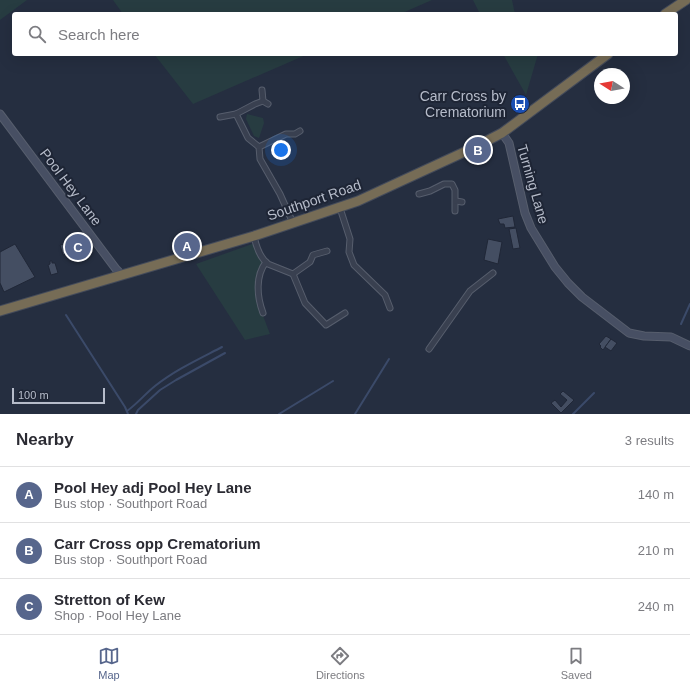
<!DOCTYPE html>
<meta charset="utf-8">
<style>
:root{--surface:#fff;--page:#f2f2f3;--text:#2b2b33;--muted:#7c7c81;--line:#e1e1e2;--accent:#57668c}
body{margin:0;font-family:Helvetica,sans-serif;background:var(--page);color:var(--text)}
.compass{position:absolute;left:594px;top:68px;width:36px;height:36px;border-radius:50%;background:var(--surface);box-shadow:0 4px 16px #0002;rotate:281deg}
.scale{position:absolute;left:12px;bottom:10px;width:93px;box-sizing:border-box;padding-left:4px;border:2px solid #b6bcca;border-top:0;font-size:11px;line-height:14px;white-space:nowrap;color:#b6bcca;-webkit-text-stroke:3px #1e2535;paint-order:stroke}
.you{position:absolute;left:281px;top:150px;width:14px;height:14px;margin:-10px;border:3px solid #fff;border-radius:50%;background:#1a73e8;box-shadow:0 0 0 6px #1a73e833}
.badge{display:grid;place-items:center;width:26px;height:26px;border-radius:50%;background:var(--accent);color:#fff;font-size:13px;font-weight:700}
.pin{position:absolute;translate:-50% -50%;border:2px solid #fff;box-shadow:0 1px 4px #0006}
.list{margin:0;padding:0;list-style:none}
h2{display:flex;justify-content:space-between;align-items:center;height:52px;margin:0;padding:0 16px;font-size:17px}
h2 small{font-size:13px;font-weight:400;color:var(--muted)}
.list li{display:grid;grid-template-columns:26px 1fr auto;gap:12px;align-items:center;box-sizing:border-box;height:56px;padding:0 16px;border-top:1px solid var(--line)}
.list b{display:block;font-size:15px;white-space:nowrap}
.list p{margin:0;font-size:13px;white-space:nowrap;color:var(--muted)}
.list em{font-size:13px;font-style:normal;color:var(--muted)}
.icon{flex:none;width:22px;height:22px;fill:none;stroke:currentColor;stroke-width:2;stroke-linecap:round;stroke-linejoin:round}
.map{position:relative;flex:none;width:690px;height:414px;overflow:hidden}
.search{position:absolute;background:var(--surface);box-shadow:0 4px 16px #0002;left:12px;right:12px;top:12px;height:44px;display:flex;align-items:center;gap:10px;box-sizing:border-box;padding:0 14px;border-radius:4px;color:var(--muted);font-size:15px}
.sheet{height:220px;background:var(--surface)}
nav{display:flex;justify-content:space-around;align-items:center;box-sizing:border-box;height:56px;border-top:1px solid var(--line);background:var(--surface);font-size:11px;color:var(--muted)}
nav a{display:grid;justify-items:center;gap:2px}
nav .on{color:var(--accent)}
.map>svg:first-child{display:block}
</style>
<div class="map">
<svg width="690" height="414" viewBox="0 0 690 414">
<rect width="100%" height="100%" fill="#252e40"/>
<!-- green -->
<g fill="#273c41">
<path d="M 0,0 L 27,0 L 0,20 Z"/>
<path d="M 113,0 L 432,0 L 400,14 L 123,14 Z"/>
<path d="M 473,0 L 512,0 L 515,14 L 480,14 Z"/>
<path d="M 154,54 L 308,54 L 193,104 Z"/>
<path d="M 503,54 L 538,54 L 526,95 Z"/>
<path d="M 247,114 L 263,118 L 264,123 L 259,138 L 254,136 L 246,119 Z"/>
<path d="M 255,243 L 263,261 L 258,276 L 262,313 L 270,334 L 245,340 L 196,264 Z"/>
</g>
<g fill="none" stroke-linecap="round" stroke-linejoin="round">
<!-- stream -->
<g stroke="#3b4a69" stroke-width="2">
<path d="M 66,315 L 125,407 L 128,414"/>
<path d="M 681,324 L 690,304"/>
<path d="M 127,411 C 137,404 145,394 155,386 C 175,370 199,359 222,347"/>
<path d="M 136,414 L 138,410 L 160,390 L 176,380 L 225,353"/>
<path d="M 279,414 L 333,381"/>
<path d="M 355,414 L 389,359"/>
<path d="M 573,414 L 594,393"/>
</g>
</g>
<!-- building -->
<g fill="#444e62" stroke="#202737">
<path d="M 513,216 L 515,227 L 505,228 L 504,224 L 500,224 L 498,219 Z"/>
<path d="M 516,228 L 520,248 L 513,249 L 509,229 Z"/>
<path d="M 76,239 L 86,251 L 80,255 L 71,244 Z"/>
<path d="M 488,239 L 502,242 L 498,264 L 484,260 Z"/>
<path d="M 15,244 L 35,277 L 4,292 L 0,283 L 0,252 Z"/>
<path d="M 65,244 L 68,254 L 63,255 L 60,245 Z"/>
<path d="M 50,261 L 52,261 L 52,263 L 55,263 L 58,273 L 51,275 L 48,265 L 50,264 Z"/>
<path d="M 606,336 L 611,339 L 603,350 L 600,347 L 601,346 L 599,344 Z"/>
<path d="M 611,339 L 617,343 L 611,351 L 605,347 Z"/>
<path d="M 563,391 L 574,400 L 561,413 L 551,403 L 555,400 L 561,407 L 567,400 L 560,394 Z"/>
</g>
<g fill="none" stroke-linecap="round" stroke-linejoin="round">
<defs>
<g id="street">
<path d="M 262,90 L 263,101 L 268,104"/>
<path d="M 263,101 L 255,104 L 236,114 L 248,138 L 259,147 L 260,159 L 280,194 L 293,223"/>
<path d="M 220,117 L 236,114"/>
<path d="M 259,147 L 286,134 L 295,134 L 300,131"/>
<path d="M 419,194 L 430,191 L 444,184 L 452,184 L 455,190 L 455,211"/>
<path d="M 456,201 L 462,202"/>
<path d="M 340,208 L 350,239 L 349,252 L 354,265 L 385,295 L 390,308"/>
<path d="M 254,236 C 256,246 259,257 268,264 L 293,274 L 310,262 L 313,255 L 327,251"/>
<path d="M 293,274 L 305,303 L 326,325 L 345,313"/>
<path d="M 263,313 C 257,297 255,276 266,262"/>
<path d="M 429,349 L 470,291 L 493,273"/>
</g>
<g id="secondary">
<path d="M 0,114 L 116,269 L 122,275"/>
<path d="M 502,133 L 509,143 L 525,213 L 531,228 L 555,267 L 568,283 L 582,297 L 629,333 L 644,336 L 671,337 L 690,346"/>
</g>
<g id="highway">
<path d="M 665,14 L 686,0"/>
<path d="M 0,311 L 254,236 L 358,201 L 473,148 L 502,133 L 608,54"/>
</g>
</defs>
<!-- street casing -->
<use href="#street" stroke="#575e6d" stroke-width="7"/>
<!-- secondary casing -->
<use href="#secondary" stroke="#575e6d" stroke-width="9"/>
<!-- highway casing -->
<use href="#highway" stroke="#444b5a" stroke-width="11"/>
<!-- street -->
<use href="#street" stroke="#394050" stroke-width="5"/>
<!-- secondary -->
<use href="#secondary" stroke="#474f63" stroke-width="7"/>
<!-- highway -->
<use href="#highway" stroke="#766c56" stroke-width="9"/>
</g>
<!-- icons -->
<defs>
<symbol id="bus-disc" viewBox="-11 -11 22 22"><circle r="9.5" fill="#1a4fb4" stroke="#1e2535"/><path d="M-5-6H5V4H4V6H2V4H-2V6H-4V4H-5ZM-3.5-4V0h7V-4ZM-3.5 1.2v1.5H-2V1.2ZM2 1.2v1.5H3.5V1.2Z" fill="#fff"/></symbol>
</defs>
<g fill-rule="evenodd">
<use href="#bus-disc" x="509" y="93" width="22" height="22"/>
</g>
<g text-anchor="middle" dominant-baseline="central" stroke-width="4" stroke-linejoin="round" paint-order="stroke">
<!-- poi labels -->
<g font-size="14" fill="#b6bcca" stroke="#1e2535" text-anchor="end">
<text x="506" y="96">Carr Cross by<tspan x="506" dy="16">Crematorium</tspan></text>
</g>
<!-- street labels -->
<g font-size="14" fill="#b6bcca" stroke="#1e2535">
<text transform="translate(533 184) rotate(74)">Turning Lane</text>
<text transform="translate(71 187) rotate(53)">Pool Hey Lane</text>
<text transform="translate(314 200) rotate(-19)">Southport Road</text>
</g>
</g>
</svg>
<svg class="compass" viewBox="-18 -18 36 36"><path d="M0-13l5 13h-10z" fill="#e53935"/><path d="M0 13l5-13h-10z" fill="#7c7c81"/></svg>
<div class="scale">100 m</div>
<div class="you"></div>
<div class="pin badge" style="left:187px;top:246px">A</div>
<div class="pin badge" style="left:478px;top:150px">B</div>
<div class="pin badge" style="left:78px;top:247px">C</div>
<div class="search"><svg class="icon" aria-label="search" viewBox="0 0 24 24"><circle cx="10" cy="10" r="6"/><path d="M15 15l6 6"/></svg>Search here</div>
</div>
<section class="sheet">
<h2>Nearby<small>3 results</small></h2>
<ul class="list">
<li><span class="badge">A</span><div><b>Pool Hey adj Pool Hey Lane</b><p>Bus stop · Southport Road</p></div><em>140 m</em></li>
<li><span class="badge">B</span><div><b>Carr Cross opp Crematorium</b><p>Bus stop · Southport Road</p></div><em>210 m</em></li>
<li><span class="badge">C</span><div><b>Stretton of Kew</b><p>Shop · Pool Hey Lane</p></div><em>240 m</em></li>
</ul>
</section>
<nav>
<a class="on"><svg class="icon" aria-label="map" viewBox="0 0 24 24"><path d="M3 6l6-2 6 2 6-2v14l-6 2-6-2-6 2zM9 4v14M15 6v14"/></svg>Map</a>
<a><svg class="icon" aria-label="directions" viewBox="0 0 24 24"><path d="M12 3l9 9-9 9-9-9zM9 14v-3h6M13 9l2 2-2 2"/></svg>Directions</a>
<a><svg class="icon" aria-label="saved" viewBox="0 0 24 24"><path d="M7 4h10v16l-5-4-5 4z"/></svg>Saved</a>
</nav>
